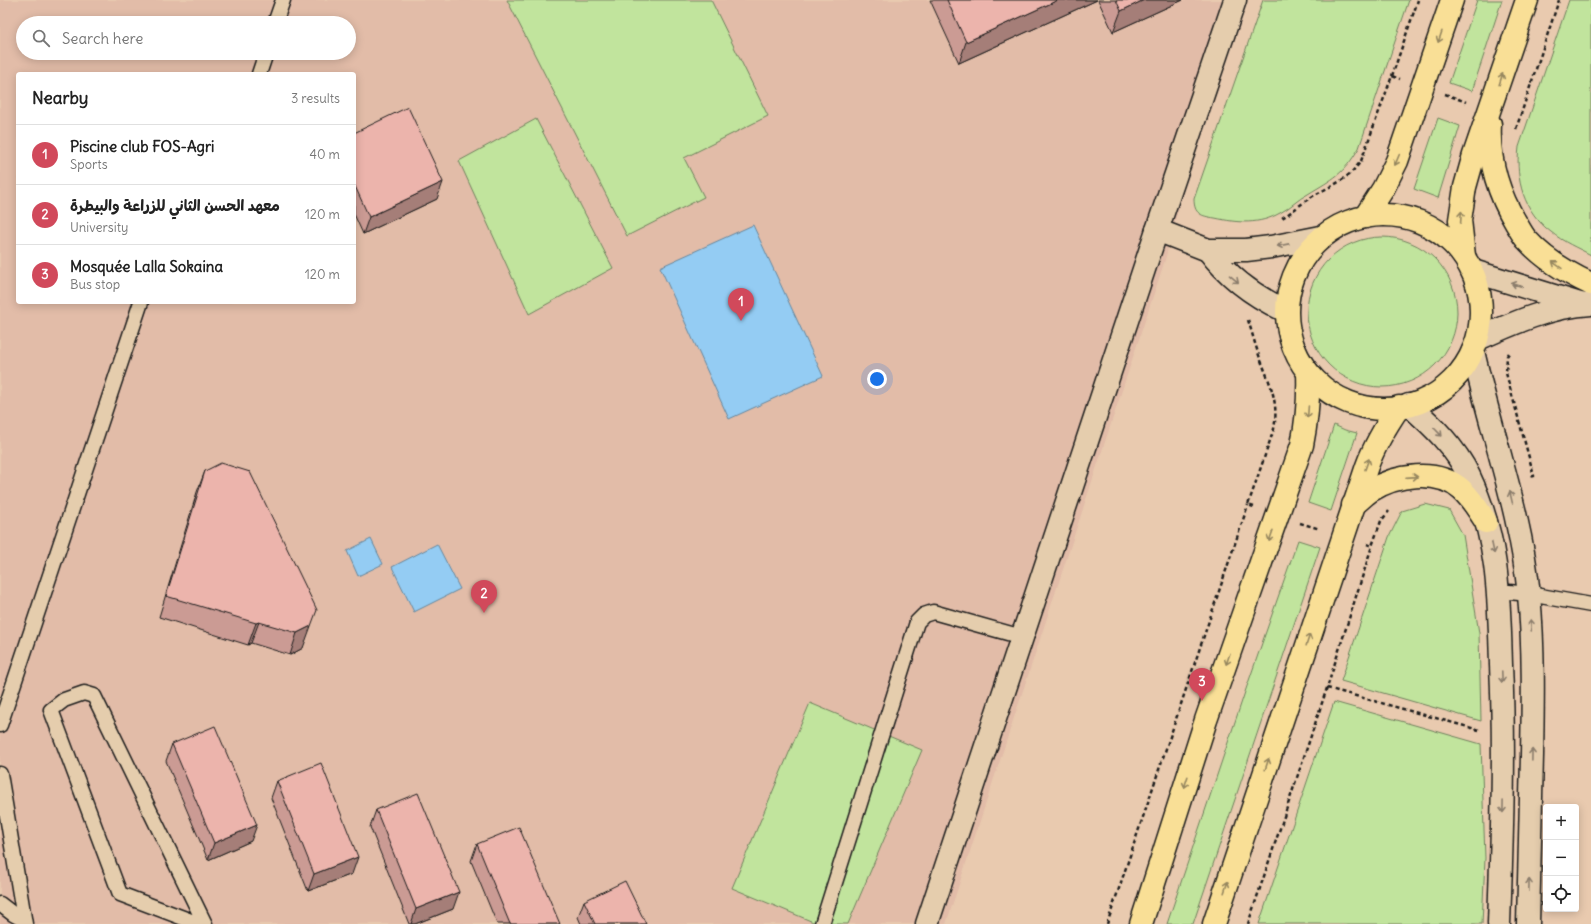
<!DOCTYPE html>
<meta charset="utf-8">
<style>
:root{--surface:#fff;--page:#f6f6f6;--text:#222;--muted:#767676;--line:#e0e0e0;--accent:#d1495b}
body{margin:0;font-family:Delius,"Playpen Sans Arabic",sans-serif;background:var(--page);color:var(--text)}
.controls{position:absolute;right:12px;bottom:12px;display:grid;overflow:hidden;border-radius:4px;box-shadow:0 2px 10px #0003}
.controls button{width:36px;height:36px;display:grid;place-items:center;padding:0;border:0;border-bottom:1px solid var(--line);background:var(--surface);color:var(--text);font:20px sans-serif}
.you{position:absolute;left:877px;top:379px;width:14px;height:14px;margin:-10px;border:3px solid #fff;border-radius:50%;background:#1a73e8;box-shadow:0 0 0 6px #1a73e833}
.badge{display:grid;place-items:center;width:26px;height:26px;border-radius:50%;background:var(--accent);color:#fff;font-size:13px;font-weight:700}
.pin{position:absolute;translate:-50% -33px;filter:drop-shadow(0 1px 2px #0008)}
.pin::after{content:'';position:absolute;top:21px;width:14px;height:12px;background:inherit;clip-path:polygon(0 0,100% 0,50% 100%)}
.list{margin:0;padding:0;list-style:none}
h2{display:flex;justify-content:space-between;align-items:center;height:52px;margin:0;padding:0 16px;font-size:17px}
h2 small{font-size:13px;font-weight:400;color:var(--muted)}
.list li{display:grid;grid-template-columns:26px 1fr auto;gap:12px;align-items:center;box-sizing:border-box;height:60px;padding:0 16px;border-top:1px solid var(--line)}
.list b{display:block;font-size:15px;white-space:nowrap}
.list p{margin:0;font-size:13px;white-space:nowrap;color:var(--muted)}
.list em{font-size:13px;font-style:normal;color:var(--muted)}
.icon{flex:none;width:22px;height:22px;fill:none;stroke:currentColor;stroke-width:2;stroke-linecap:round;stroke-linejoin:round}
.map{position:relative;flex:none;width:1591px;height:924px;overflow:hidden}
.search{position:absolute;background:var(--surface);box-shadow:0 2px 10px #0003;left:16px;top:16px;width:340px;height:44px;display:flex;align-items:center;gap:10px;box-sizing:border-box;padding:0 14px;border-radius:22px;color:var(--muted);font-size:15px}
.panel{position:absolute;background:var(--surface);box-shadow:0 2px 10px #0003;left:16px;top:72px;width:340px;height:232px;border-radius:4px}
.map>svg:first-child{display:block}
</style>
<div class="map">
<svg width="1591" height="924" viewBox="0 0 1591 924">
<rect width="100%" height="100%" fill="#e9caaf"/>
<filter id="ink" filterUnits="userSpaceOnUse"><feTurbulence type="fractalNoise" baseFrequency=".025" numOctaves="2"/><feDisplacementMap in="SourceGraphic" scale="8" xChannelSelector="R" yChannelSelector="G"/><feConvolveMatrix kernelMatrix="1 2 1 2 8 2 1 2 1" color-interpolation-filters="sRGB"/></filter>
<g filter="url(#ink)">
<!-- built -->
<path fill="#e2bca8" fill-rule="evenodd" d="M 0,0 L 1233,0 L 1165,260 L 946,924 L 0,924 ZM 23,23 L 349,23 L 349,53 L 23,53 ZM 18,74 L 354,74 L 354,302 L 18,302 Z"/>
<!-- green -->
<g fill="#c1e49d" stroke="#6e805c">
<path d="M 507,0 L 711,0 L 768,116 L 684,158 L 704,197 L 627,236 Z"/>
<path d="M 1263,0 L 1409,0 L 1359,148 C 1343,175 1334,178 1308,194 C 1298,199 1290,208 1280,213 C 1259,225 1238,223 1215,218 C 1201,216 1194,214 1194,199 Z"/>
<path d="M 1477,0 L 1502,0 L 1472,91 L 1449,83 Z"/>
<path d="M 1569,0 L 1591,0 L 1591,255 C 1578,248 1563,242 1551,232 C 1524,212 1515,180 1519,147 Z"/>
<path d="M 1438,118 L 1460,126 L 1438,198 L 1414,189 Z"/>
<path d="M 536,119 L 613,268 L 529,314 L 459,161 Z"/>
<circle cx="1382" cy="312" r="75"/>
<path d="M 1334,425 L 1345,430 L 1357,433 L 1331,511 L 1308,503 Z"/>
<path d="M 1425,504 L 1449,510 L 1463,535 L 1479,633 L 1481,721 L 1341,681 L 1389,537 L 1402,511 Z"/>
<path d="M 1298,540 L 1320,547 L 1193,924 L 1167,924 L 1245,692 Z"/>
<path d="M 1334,702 L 1481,744 L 1485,858 L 1482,924 L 1259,924 Z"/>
<path d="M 810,703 L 922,750 L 848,924 L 818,924 L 732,888 Z"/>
</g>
<!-- water -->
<g fill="#94ccf3" stroke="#64869d">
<path d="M 753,225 L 823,376 L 729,419 L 660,267 Z"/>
<path d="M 371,539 L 383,564 L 358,576 L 347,551 Z"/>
<path d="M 437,544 L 460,589 L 414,612 L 392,567 Z"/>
</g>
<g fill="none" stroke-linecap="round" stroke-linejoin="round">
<defs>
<g id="service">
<path d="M 275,23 L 283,0"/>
<path d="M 259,74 L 266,53"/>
<path d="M 1499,591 L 1529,594 L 1591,605"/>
<path d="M 0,725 L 141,302"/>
<path d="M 0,774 L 25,924"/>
<path d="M 0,904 L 13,914 L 24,920"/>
<path d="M 199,924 L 120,894 L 51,710 L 64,700 L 84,693 L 94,696 L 205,924"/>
<path d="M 822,924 L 917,622 L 924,615 L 933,612 L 1022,637"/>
</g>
<g id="minor">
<path d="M 1157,230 L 1208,250 L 1246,250 L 1271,247 L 1321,237"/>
<path d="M 1208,250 C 1229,278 1255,297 1286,311"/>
<path d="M 1473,271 L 1580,304"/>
<path d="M 1478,339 C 1513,323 1552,306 1591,304"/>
<path d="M 1473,351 C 1491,433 1521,512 1529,595 C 1534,648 1533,702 1532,755 C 1531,811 1529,868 1528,924"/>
<path d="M 1409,405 C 1433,426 1455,447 1469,476 C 1499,539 1499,597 1501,665 C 1505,751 1502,838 1499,924"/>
<path d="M 927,924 L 1157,230 L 1235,0"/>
</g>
<g id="primary">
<path d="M 1490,124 C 1488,160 1498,193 1516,223 C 1519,228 1522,234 1526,239 C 1544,259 1567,273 1591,284"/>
<circle cx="1384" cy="312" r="97"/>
<path d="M 1365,217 L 1383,189 L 1397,161 L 1452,0"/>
<path d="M 1464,256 L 1460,220 L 1465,187 L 1474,155 L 1527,0"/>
<path d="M 1353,505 C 1359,501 1364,495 1370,491 C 1395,475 1437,468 1462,490 C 1472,499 1479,511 1486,522"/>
<path d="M 1141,924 L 1206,720 L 1302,445 C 1307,420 1309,398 1308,373"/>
<path d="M 1214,924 L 1367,466 C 1375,444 1386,426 1399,407"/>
</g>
</defs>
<!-- service casing -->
<use href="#service" stroke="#1c1c1c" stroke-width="17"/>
<!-- minor casing -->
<use href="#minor" stroke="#1c1c1c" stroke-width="25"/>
<!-- primary casing -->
<use href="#primary" stroke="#1c1c1c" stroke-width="25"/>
<!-- path -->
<g stroke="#1c1c1c" stroke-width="2.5" stroke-dasharray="4 3" stroke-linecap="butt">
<path d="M 1392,76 L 1418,0"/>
<path d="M 1445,94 L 1466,102"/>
<path d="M 1516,129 L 1559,0"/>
<path d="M 1282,218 C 1292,212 1301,204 1310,198 C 1332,184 1345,183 1361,161 L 1392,76 L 1400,79"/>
<path d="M 1248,320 C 1252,332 1255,345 1260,358 C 1270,384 1279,401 1274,429 L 1248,505 L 1254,507"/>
<path d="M 1509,353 L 1507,356 L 1506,373 L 1534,476 L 1530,477"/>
<path d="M 1300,523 L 1320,529"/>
<path d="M 1367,544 L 1372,546 L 1381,521 L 1389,511"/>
<path d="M 1327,688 L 1479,730"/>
<path d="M 1107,924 L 1248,505"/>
<path d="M 1248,924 L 1327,688 L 1372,546"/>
</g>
<!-- service -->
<use href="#service" stroke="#e5cdad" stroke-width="14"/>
<!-- minor -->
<use href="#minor" stroke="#e5cdad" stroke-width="22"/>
<!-- primary -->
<use href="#primary" stroke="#f9df96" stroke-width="22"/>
</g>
<!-- wall -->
<g fill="#cb9b94" stroke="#1c1c1c">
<path d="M 930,0 L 1097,0 L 959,63 Z"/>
<path d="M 1098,0 L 1183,0 L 1113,32 Z"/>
<path d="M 354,133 L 437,199 L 363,234 L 354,214 Z"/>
<path d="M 205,471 L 250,472 L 303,648 L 290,655 L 251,643 L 248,645 L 159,617 L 197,492 Z"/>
<path d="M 172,744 L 251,841 L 208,860 L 166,761 Z"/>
<path d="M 277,781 L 352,874 L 308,891 L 271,798 Z"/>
<path d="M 376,810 L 453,909 L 415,924 L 409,924 L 370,827 Z"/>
<path d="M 477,844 L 560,924 L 497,924 L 471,861 Z"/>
<path d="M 584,901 L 646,924 L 581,924 L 578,917 Z"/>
</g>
<!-- shaded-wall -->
<g fill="#a57e78" stroke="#1c1c1c">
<path d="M 1058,0 L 1097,0 L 959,63 L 966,42 Z"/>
<path d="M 1144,0 L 1183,0 L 1113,32 L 1121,11 Z"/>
<path d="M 443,182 L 437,199 L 363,234 L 369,217 Z"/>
<path d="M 259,622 L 251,643 L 248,645 L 256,623 Z"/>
<path d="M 311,626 L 303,648 L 290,655 L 297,633 Z"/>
<path d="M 257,825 L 251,841 L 208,860 L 214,843 Z"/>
<path d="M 358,857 L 352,874 L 308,891 L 314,874 Z"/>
<path d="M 459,892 L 453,909 L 415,924 L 411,924 L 416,909 Z"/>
</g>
<!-- building -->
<g fill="#ecb4ac" stroke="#1c1c1c">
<path d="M 947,0 L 1058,0 L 966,42 Z"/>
<path d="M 1116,0 L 1144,0 L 1121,11 Z"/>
<path d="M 408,107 L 443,182 L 369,217 L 354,184 L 354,133 Z"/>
<path d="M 221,463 L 250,472 L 317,610 L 311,626 L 297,633 L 259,622 L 256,623 L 166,596 L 205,471 Z"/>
<path d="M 215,726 L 257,825 L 214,843 L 172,744 Z"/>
<path d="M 321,763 L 358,857 L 314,874 L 277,781 Z"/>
<path d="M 418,793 L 459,892 L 416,909 L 376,810 Z"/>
<path d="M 519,827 L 560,924 L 510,924 L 477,844 Z"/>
<path d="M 625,881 L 646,924 L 595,924 L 584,901 Z"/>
</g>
<!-- one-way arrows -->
<defs><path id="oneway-shaft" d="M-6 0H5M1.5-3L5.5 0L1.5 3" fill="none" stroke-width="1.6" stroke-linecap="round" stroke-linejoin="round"/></defs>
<g stroke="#96875f">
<use href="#oneway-shaft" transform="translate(1440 37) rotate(109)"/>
<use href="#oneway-shaft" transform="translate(1501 79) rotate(-72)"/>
<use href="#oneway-shaft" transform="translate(1397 160) rotate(113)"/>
<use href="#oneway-shaft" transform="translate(1461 217) rotate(-86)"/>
<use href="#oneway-shaft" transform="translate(1557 265) rotate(-145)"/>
<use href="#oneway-shaft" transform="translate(1308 412) rotate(94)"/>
<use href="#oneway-shaft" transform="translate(1367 464) rotate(-70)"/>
<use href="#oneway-shaft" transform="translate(1412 477) rotate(-4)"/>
<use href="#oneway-shaft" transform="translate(1271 536) rotate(109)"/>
<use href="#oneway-shaft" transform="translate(1308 640) rotate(-72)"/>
<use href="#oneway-shaft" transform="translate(1228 659) rotate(109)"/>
<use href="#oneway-shaft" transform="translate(1267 764) rotate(-72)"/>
<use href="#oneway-shaft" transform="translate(1186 782) rotate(108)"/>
<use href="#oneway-shaft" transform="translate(1226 887) rotate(-72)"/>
</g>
<g stroke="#8b7d6c">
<use href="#oneway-shaft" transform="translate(1283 245) rotate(169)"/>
<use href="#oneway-shaft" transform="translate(1234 279) rotate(40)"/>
<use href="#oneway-shaft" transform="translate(1517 285) rotate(-164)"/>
<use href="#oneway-shaft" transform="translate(1438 432) rotate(46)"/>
<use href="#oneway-shaft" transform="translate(1511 497) rotate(-103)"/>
<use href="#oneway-shaft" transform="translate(1493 548) rotate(78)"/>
<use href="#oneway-shaft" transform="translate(1531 625) rotate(-93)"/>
<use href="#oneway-shaft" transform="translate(1502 677) rotate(88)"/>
<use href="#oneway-shaft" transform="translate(1532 755) rotate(-89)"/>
<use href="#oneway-shaft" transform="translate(1503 807) rotate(91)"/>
<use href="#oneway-shaft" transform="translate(1529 885) rotate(-88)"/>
</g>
</g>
</svg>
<div class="controls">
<button>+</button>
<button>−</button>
<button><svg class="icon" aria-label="locate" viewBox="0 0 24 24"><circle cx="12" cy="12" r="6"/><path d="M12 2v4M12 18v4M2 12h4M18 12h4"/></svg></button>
</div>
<div class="you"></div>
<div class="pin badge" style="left:741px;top:321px">1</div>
<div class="pin badge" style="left:484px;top:613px">2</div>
<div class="pin badge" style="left:1202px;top:701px">3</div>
<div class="search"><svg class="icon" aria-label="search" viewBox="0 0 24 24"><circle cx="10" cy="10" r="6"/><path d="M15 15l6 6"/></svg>Search here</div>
<section class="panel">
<h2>Nearby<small>3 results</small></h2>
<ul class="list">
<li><span class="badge">1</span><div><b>Piscine club FOS-Agri</b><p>Sports</p></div><em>40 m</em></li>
<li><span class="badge">2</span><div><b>معهد الحسن الثاني للزراعة والبيطرة</b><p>University</p></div><em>120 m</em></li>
<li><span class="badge">3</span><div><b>Mosquée Lalla Sokaina</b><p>Bus stop</p></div><em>120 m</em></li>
</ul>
</section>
</div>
